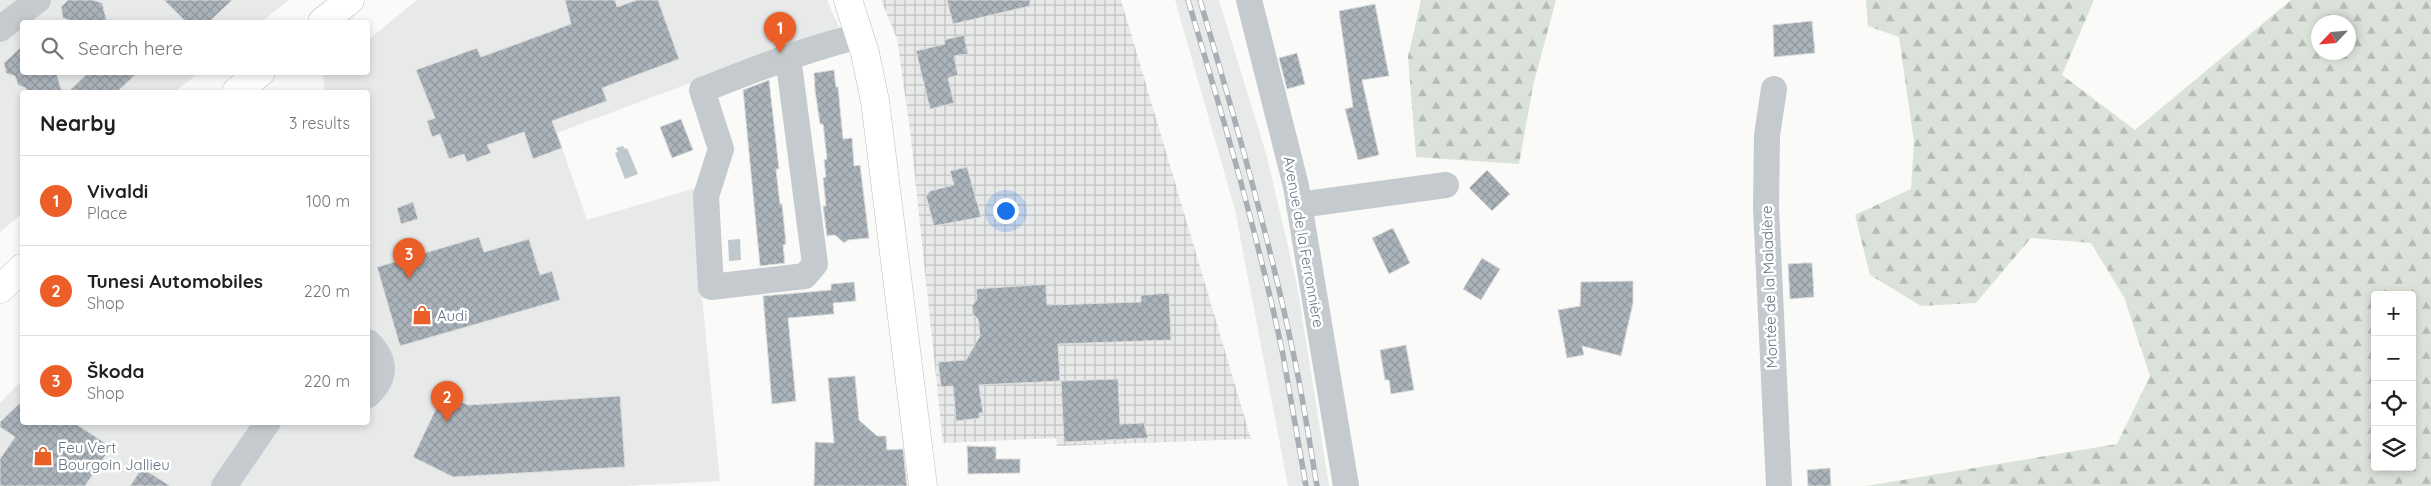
<!DOCTYPE html>
<meta charset="utf-8">
<style>
:root{--surface:#fff;--page:#f2f2f2;--text:#202124;--muted:#757577;--line:#e0e0e0;--accent:#eb5e27}
body{margin:0;font-family:Quicksand,sans-serif;background:var(--page);color:var(--text)}
.controls{position:absolute;right:15px;bottom:15px;display:grid;overflow:hidden;border-radius:5px;box-shadow:0 2px 8px #0003}
.controls button{width:45px;height:45px;display:grid;place-items:center;padding:0;border:0;border-bottom:1px solid var(--line);background:var(--surface);color:var(--text);font:25px sans-serif}
.compass{position:absolute;left:2311px;top:15px;width:45px;height:45px;border-radius:50%;background:var(--surface);box-shadow:0 2px 8px #0003;rotate:244deg}
.you{position:absolute;left:1005px;top:210px;width:18px;height:18px;margin:-12px;border:4px solid #fff;border-radius:50%;background:#1a73e8;box-shadow:0 0 0 8px #1a73e833}
.badge{display:grid;place-items:center;width:32px;height:32px;border-radius:50%;background:var(--accent);color:#fff;font-size:16px;font-weight:700}
.pin{position:absolute;translate:-50% -41px;filter:drop-shadow(0 1px 2px #0008)}
.pin::after{content:'';position:absolute;top:26px;width:18px;height:15px;background:inherit;clip-path:polygon(0 0,100% 0,50% 100%)}
.list{margin:0;padding:0;list-style:none}
h2{display:flex;justify-content:space-between;align-items:center;height:65px;margin:0;padding:0 20px;font-size:21px}
h2 small{font-size:16px;font-weight:400;color:var(--muted)}
.list li{display:grid;grid-template-columns:32px 1fr auto;gap:15px;align-items:center;box-sizing:border-box;height:90px;padding:0 20px;border-top:1px solid var(--line)}
.list b{display:block;font-size:19px;white-space:nowrap}
.list p{margin:0;font-size:16px;white-space:nowrap;color:var(--muted)}
.list em{font-size:16px;font-style:normal;color:var(--muted)}
.icon{flex:none;width:28px;height:28px;fill:none;stroke:currentColor;stroke-width:2;stroke-linecap:round;stroke-linejoin:round}
.map{position:relative;flex:none;width:2431px;height:486px;overflow:hidden}
.search{position:absolute;background:var(--surface);box-shadow:0 2px 8px #0003;left:20px;top:20px;width:350px;height:55px;display:flex;align-items:center;gap:12px;box-sizing:border-box;padding:0 18px;border-radius:5px;color:var(--muted);font-size:19px}
.panel{position:absolute;background:var(--surface);box-shadow:0 2px 8px #0003;left:20px;top:90px;width:350px;height:335px;border-radius:5px}
.map>svg:first-child{display:block}
</style>
<div class="map">
<svg width="2431" height="486" viewBox="0 0 2431 486">
<defs>
<pattern id="industrial-grid" width="8" height="8" patternUnits="userSpaceOnUse" patternTransform="scale(1.25)"><rect width="8" height="8" fill="#e8e9e9"/><path d="M0 4h8M4 0v8" fill="none" stroke="#c0c1c2"/></pattern>
<pattern id="forest-firs" width="22" height="20" patternUnits="userSpaceOnUse" patternTransform="scale(1.25)"><rect width="22" height="20" fill="#dbe2d9"/><path d="M5 1l3.5 6h-7zM16 11l3.5 6h-7z" fill="#b5bcb6"/></pattern>
<pattern id="building-cross-hatch" width="8" height="8" patternUnits="userSpaceOnUse" patternTransform="scale(1.25)"><rect width="8" height="8" fill="#acb4bb"/><path d="M0 0l8 8M0 8l8-8" fill="none" stroke="#90979e"/></pattern>
</defs>
<rect width="100%" height="100%" fill="#fafaf8"/>
<!-- built -->
<g fill="#e8e9e9">
<path d="M 0,0 L 289,0 L 261,22 L 22,22 L 22,72 L 199,73 L 174,92 L 22,92 L 22,214 L 0,232 Z"/>
<path d="M 417,0 L 827,0 L 839,27 L 557,133 L 587,220 L 703,186 L 700,276 L 720,481 L 625,486 L 0,486 L 0,403 L 22,380 L 22,422 L 368,422 L 368,92 L 325,92 L 323,76 L 327,73 L 368,72 L 368,40 Z"/>
<path d="M 1175,0 L 1219,0 L 1267,157 L 1297,285 L 1329,486 L 1288,486 L 1235,210 Z"/>
</g>
<!-- industrial -->
<path fill="url(#industrial-grid)" d="M 881,0 L 1121,0 L 1251,439 L 1057,446 L 1056,438 L 943,443 L 910,130 L 897,39 Z"/>
<!-- forest -->
<g fill="url(#forest-firs)" fill-rule="evenodd">
<path d="M 1421,0 L 1556,0 L 1533,86 L 1519,164 L 1416,157 L 1408,57 Z"/>
<path d="M 1866,0 L 2094,0 L 2062,75 L 2135,130 L 2291,0 L 2431,0 L 2431,486 L 1866,486 L 2117,444 L 2150,376 L 2124,297 L 2091,243 L 2031,238 L 1976,303 L 1921,306 L 1870,275 L 1855,215 L 1911,189 L 1914,142 L 1899,37 L 1868,26 ZM 2318,22 L 2348,22 L 2348,52 L 2318,52 ZM 2375,295 L 2412,295 L 2412,467 L 2375,467 Z"/>
</g>
<!-- water -->
<g fill="#bec8cd">
<path d="M 623,146 L 625,149 L 627,148 L 638,174 L 625,179 L 615,153 L 618,152 L 616,148 Z"/>
<path d="M 740,239 L 741,260 L 729,261 L 728,240 Z"/>
</g>
<!-- building -->
<g fill="url(#building-cross-hatch)" stroke="#dcdcda">
<path d="M 68,0 L 93,0 L 102,3 L 107,22 L 76,22 L 63,18 L 61,7 Z"/>
<path d="M 164,0 L 232,0 L 209,22 L 186,22 Z"/>
<path d="M 565,0 L 615,0 L 617,7 L 637,0 L 658,0 L 679,59 L 602,88 L 607,101 L 552,121 L 562,148 L 533,159 L 524,132 L 487,145 L 491,153 L 467,162 L 464,154 L 449,159 L 440,134 L 432,137 L 427,121 L 435,118 L 416,70 L 477,48 L 481,57 L 571,24 Z"/>
<path d="M 947,0 L 1030,0 L 1030,6 L 953,24 Z"/>
<path d="M 1375,4 L 1389,76 L 1362,80 L 1379,155 L 1358,160 L 1345,109 L 1353,107 L 1339,11 Z"/>
<path d="M 1812,21 L 1815,53 L 1774,57 L 1773,25 Z"/>
<path d="M 964,35 L 968,54 L 954,56 L 958,75 L 948,78 L 954,103 L 930,109 L 916,51 L 945,44 L 944,40 Z"/>
<path d="M 22,46 L 22,72 L 56,72 L 62,92 L 28,92 L 26,88 L 18,85 L 15,76 L 6,73 L 4,63 Z"/>
<path d="M 1297,53 L 1305,84 L 1287,89 L 1279,58 Z"/>
<path d="M 834,70 L 836,87 L 838,87 L 843,139 L 852,138 L 854,166 L 860,165 L 869,238 L 848,240 L 844,243 L 835,235 L 827,236 L 823,206 L 826,206 L 823,178 L 826,177 L 824,160 L 827,159 L 823,124 L 820,124 L 815,90 L 814,73 Z"/>
<path d="M 89,72 L 138,72 L 117,92 L 68,92 Z"/>
<path d="M 769,80 L 779,169 L 776,169 L 780,204 L 782,204 L 786,244 L 783,245 L 785,263 L 760,266 L 743,90 Z"/>
<path d="M 681,119 L 693,150 L 672,158 L 660,127 Z"/>
<path d="M 967,167 L 981,217 L 934,226 L 926,196 L 930,191 L 954,185 L 950,171 Z"/>
<path d="M 1487,170 L 1510,194 L 1492,211 L 1469,188 Z"/>
<path d="M 413,202 L 418,219 L 401,224 L 397,208 Z"/>
<path d="M 1393,228 L 1410,263 L 1389,274 L 1372,238 Z"/>
<path d="M 479,237 L 484,252 L 529,239 L 540,275 L 552,271 L 560,300 L 400,346 L 377,267 Z"/>
<path d="M 1482,258 L 1500,269 L 1481,300 L 1463,289 Z"/>
<path d="M 1803,263 L 1812,263 L 1814,297 L 1790,299 L 1788,264 Z"/>
<path d="M 1633,281 L 1633,303 L 1621,356 L 1582,346 L 1584,355 L 1567,358 L 1558,310 L 1580,306 L 1581,282 Z"/>
<path d="M 854,282 L 856,301 L 833,303 L 834,314 L 788,318 L 796,401 L 772,404 L 763,296 L 831,290 L 831,284 Z"/>
<path d="M 1046,284 L 1047,305 L 1141,302 L 1141,295 L 1169,293 L 1171,340 L 1058,344 L 1060,381 L 979,385 L 983,413 L 979,413 L 980,418 L 956,421 L 953,386 L 941,387 L 938,362 L 966,360 L 980,336 L 978,319 L 973,314 L 972,306 L 977,299 L 976,289 Z"/>
<path d="M 1406,345 L 1414,390 L 1391,394 L 1389,380 L 1385,380 L 1380,350 Z"/>
<path d="M 855,376 L 859,420 L 877,436 L 886,436 L 887,450 L 903,449 L 907,486 L 814,486 L 815,442 L 834,443 L 828,378 Z"/>
<path d="M 1118,379 L 1120,424 L 1144,423 L 1148,438 L 1064,442 L 1061,381 Z"/>
<path d="M 443,394 L 468,405 L 620,396 L 625,467 L 453,477 L 413,457 Z"/>
<path d="M 22,401 L 22,422 L 73,422 L 111,447 L 85,486 L 0,486 L 0,459 L 15,437 L 0,427 L 0,422 Z"/>
<path d="M 967,446 L 996,447 L 996,459 L 1020,459 L 1020,473 L 968,474 Z"/>
<path d="M 142,468 L 170,486 L 130,486 Z"/>
<path d="M 1830,468 L 1831,486 L 1808,486 L 1807,470 Z"/>
</g>
<g fill="none" stroke-linecap="round" stroke-linejoin="round">
<defs>
<g id="major">
<path d="M 848,0 L 865,53 L 875,101 L 923,486"/>
<path d="M 322,22 L 350,0"/>
<path d="M 236,92 L 261,72"/>
<path d="M 0,289 L 22,268"/>
</g>
</defs>
<!-- major casing -->
<use href="#major" stroke="#b9bdc2" stroke-width="29"/>
<!-- minor -->
<g stroke="#c5cace" stroke-width="26">
<path d="M 1249,0 L 1296,186 L 1346,486"/>
<path d="M 0,29 L 38,0"/>
<path d="M 786,58 L 790,72 L 815,264 L 805,276 L 711,287 L 706,196 L 721,149 L 702,90 C 754,70 805,49 860,36"/>
<path d="M 1774,89 L 1767,135 L 1766,208 L 1779,486"/>
<path d="M 1299,205 L 1446,185"/>
<path d="M 368,342 C 386,360 387,377 368,395"/>
<path d="M 224,486 L 268,422"/>
</g>
<!-- major -->
<use href="#major" stroke="#fff" stroke-width="28"/>
<defs>
<g id="rail">
<path d="M 1188,0 C 1223,117 1258,235 1283,355 C 1291,399 1298,442 1306,486"/>
<path d="M 1200,0 C 1234,116 1268,233 1293,352 C 1303,396 1309,441 1317,486"/>
</g>
</defs>
<!-- rail casing -->
<use href="#rail" stroke="#a8aeb4" stroke-width="5.5"/>
<!-- rail -->
<use href="#rail" stroke="#fff" stroke-width="4" stroke-dasharray="11" stroke-linecap="butt"/>
</g>
<!-- icons -->
<defs>
<symbol id="shop-bare" viewBox="-9 -9 18 18"><path d="M-5-2.5h2.3a2.7 3.5 0 0 1 5.4 0H5L5.5 6h-11ZM-1.5-2.5h3a1.5 2.3 0 0 0-3 0Z" fill="#eb5e27" stroke="#fff" stroke-width="2.5" paint-order="stroke"/></symbol>
</defs>
<g fill-rule="evenodd">
<use href="#shop-bare" x="408" y="301" width="28" height="28"/>
<use href="#shop-bare" x="29" y="442" width="28" height="28"/>
</g>
<g text-anchor="middle" dominant-baseline="central" stroke-width="5" stroke-linejoin="round" paint-order="stroke">
<!-- street labels -->
<g font-size="15" fill="#647484" stroke="#fff">
<text transform="translate(1304 242) rotate(80)">Avenue de la Ferronnière</text>
<text transform="translate(1769 287) rotate(-92)">Montée de la Maladière</text>
</g>
<!-- poi labels -->
<g font-size="15" fill="#647484" stroke="#fff" text-anchor="start">
<text x="437" y="315">Audi</text>
<text x="58" y="447">Feu Vert<tspan x="58" dy="17">Bourgoin Jallieu</tspan></text>
</g>
</g>
</svg>
<div class="controls">
<button>+</button>
<button>−</button>
<button><svg class="icon" aria-label="locate" viewBox="0 0 24 24"><circle cx="12" cy="12" r="6"/><path d="M12 2v4M12 18v4M2 12h4M18 12h4"/></svg></button>
<button><svg class="icon" aria-label="layers" viewBox="0 0 24 24"><path d="M12 4l9 5-9 5-9-5zM3 14l9 5 9-5"/></svg></button>
</div>
<svg class="compass" viewBox="-18 -18 36 36"><path d="M0-13l5 13h-10z" fill="#e53935"/><path d="M0 13l5-13h-10z" fill="#757577"/></svg>
<div class="you"></div>
<div class="pin badge" style="left:780px;top:53px">1</div>
<div class="pin badge" style="left:447px;top:422px">2</div>
<div class="pin badge" style="left:409px;top:279px">3</div>
<div class="search"><svg class="icon" aria-label="search" viewBox="0 0 24 24"><circle cx="10" cy="10" r="6"/><path d="M15 15l6 6"/></svg>Search here</div>
<section class="panel">
<h2>Nearby<small>3 results</small></h2>
<ul class="list">
<li><span class="badge">1</span><div><b>Vivaldi</b><p>Place</p></div><em>100 m</em></li>
<li><span class="badge">2</span><div><b>Tunesi Automobiles</b><p>Shop</p></div><em>220 m</em></li>
<li><span class="badge">3</span><div><b>Škoda</b><p>Shop</p></div><em>220 m</em></li>
</ul>
</section>
</div>
